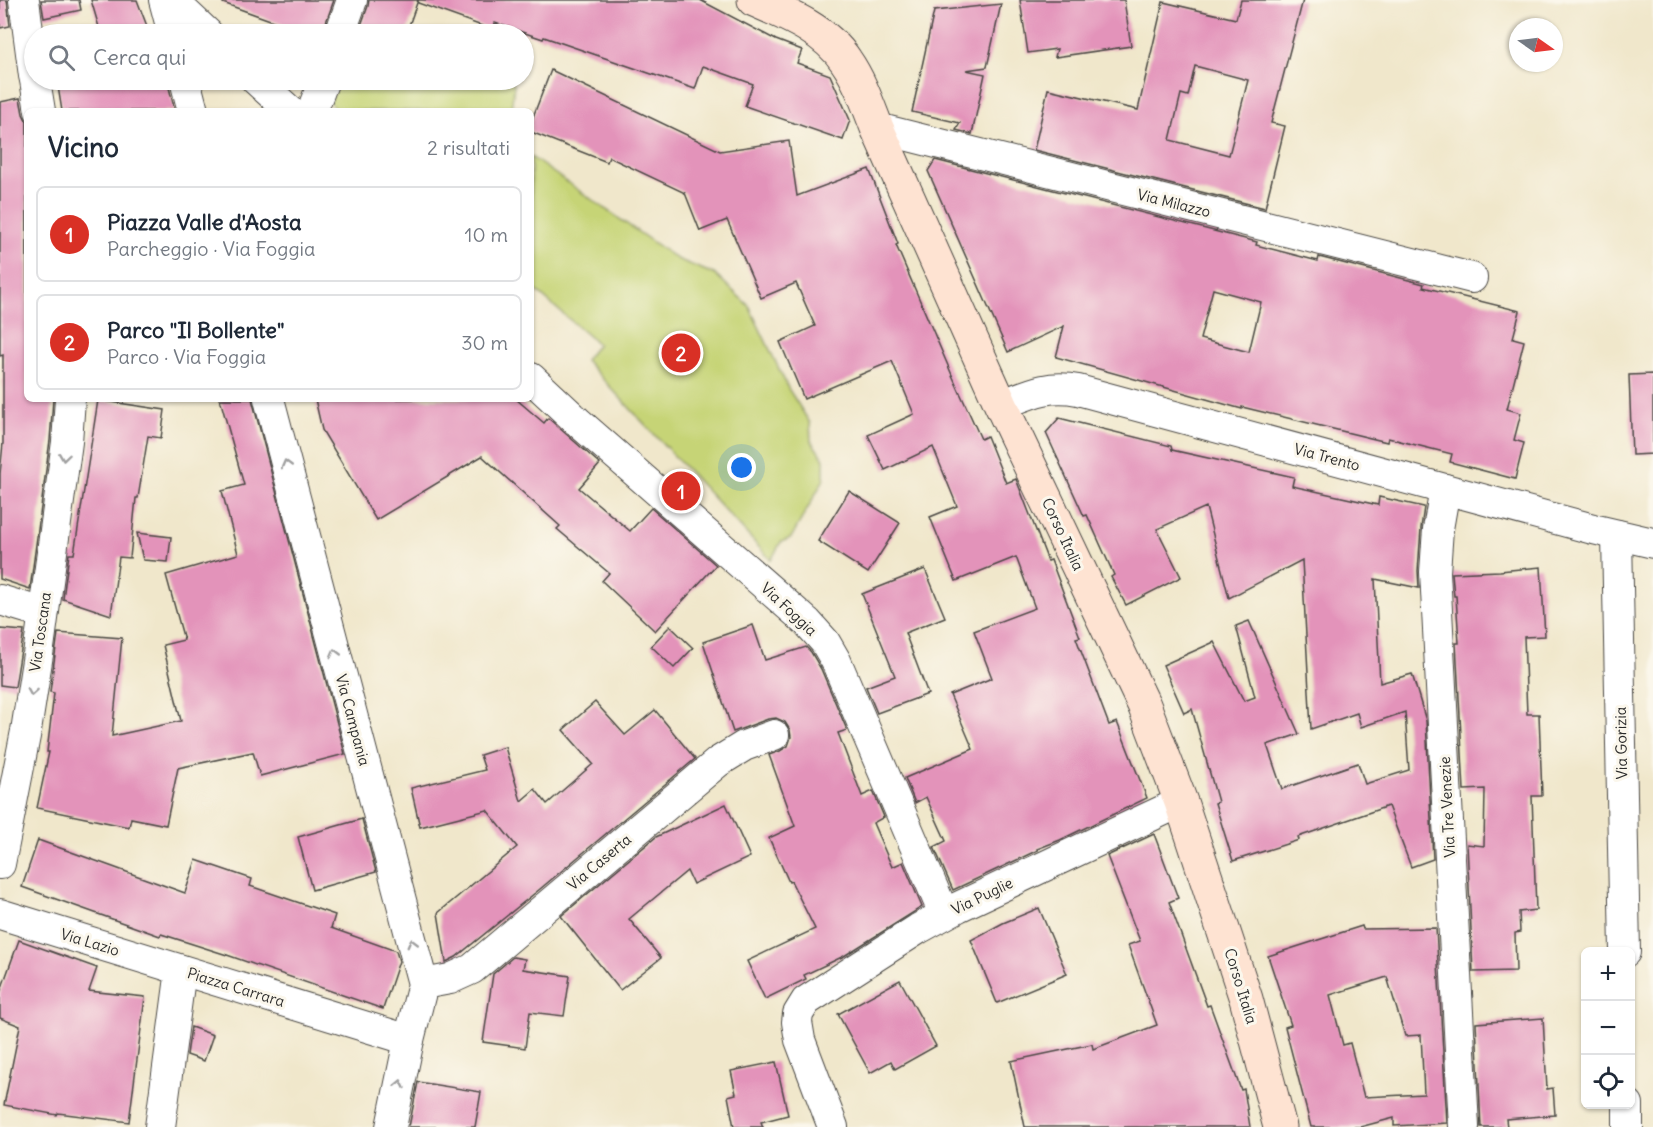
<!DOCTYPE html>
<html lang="it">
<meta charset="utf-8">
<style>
:root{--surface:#fff;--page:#f2f2f3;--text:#1f2937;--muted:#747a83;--line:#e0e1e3;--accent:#d93025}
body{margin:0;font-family:Delius,sans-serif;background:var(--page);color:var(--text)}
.controls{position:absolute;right:18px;bottom:18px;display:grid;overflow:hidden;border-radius:9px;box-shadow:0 2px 4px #0004}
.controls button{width:54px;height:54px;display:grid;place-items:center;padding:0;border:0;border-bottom:2px solid var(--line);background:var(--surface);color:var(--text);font:30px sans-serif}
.compass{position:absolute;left:1509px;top:18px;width:54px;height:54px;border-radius:50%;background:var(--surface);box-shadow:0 2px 4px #0004;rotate:104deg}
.you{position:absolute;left:742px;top:468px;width:21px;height:21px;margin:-15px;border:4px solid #fff;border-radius:50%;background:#1a73e8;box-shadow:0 0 0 9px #1a73e833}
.badge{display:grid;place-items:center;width:39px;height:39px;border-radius:50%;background:var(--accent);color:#fff;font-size:20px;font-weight:700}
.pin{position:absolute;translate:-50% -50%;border:3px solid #fff;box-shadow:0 2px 6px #0006}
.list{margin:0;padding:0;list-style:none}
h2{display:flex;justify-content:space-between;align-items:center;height:78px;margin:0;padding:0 24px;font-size:26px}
h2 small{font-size:20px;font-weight:400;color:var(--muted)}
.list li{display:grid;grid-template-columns:39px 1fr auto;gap:18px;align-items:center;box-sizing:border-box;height:96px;margin:0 12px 12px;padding:0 12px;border:2px solid var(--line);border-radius:9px}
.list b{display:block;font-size:22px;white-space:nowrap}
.list p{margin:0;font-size:20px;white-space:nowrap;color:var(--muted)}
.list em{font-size:20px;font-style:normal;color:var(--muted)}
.icon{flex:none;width:33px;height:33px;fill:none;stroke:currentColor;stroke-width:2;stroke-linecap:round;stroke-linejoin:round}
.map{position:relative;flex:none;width:1653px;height:1127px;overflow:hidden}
.search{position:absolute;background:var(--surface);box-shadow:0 2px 4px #0004;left:24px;top:24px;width:510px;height:66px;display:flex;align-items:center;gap:15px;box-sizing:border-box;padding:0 21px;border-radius:33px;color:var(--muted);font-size:22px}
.panel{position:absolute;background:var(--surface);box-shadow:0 2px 4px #0004;left:24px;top:108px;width:510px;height:294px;border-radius:9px}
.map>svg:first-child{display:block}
</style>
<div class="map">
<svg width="1653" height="1127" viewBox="0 0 1653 1127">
<rect width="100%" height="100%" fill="#fbf7ec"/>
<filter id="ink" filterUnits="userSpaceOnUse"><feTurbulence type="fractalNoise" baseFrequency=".0167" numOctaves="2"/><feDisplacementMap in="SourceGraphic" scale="12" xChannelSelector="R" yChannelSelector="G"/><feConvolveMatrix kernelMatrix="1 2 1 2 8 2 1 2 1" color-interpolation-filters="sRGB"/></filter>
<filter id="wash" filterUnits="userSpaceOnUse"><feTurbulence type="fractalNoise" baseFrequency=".008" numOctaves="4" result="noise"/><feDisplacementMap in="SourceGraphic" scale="24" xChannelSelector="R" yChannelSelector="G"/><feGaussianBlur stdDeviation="1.35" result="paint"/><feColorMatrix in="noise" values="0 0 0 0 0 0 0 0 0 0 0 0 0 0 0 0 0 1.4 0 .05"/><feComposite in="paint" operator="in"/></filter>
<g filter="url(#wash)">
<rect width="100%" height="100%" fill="#f0e7cb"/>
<!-- green -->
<g fill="#c6d476" stroke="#788050" stroke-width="1.5">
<path d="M 338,80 L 511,80 L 514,85 L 511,111 L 338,111 L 330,103 Z"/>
<path d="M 531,157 L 677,259 L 716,275 L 749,306 L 789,390 L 810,423 L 811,441 L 824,459 L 824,479 L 791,538 L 781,542 L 771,560 L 585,360 L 598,344 L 534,289 L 531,292 Z"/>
</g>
<g id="blocks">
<!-- building -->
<g fill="#e393ba" fill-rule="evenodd">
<path d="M 0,0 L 7,0 L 10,26 L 0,28 Z"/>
<path d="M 41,0 L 79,0 L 81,10 L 44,18 Z"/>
<path d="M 91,0 L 137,0 L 150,34 L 101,34 Z"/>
<path d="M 224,0 L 334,0 L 324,28 L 323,34 L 309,34 L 223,3 Z"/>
<path d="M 369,0 L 418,0 L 406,34 L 369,34 L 359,31 L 368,6 Z"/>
<path d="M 418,0 L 700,0 L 776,40 L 802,50 L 797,63 L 830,75 L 850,120 L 843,140 L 745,106 L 753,84 L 703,66 L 695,89 L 544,37 L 543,39 L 495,23 L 493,30 L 418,3 Z"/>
<path d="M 1020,0 L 1124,0 L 1131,46 L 1055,57 L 1057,49 L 1028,53 Z"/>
<path d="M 1241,0 L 1303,0 L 1271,123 L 1285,126 L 1265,208 L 1034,150 L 1048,89 L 1138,110 L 1163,2 L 1236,19 ZM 1195,66 L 1248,80 L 1229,155 L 1170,140 L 1181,94 L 1188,96 Z"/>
<path d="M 1001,4 L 987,67 L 966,70 L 985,74 L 972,134 L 956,130 L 960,123 L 912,112 L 934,11 Z"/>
<path d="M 551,70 L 720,151 L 789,141 L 797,196 L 869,169 L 898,244 L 896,245 L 952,375 L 981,439 L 987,436 L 1006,483 L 1016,479 L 1048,561 L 1051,560 L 1080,637 L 1076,638 L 1109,725 L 1117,722 L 1147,798 L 1060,840 L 1037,849 L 1038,850 L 953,890 L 934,847 L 946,841 L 926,797 L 915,803 L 905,778 L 973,749 L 950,695 L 992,678 L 974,631 L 1035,608 L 1016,557 L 956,581 L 930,517 L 957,506 L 933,447 L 885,470 L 868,435 L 914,414 L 892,361 L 804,399 L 780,342 L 815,326 L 796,283 L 761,298 L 727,220 L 700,231 L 685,193 L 609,157 L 607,162 L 531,132 L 531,122 Z"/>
<path d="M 57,80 L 167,80 L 175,111 L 62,111 Z"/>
<path d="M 20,98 L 23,114 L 27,122 L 27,399 L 53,399 L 50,440 L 30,589 L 0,579 L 0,474 L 3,443 L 3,355 L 0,356 L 0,102 Z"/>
<path d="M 935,160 L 1257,242 L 1256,245 L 1318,261 L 1319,257 L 1424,284 L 1423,287 L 1520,311 L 1513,338 L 1524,341 L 1507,409 L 1521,413 L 1514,440 L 1524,443 L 1515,479 L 1450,462 L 1452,454 L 1388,438 L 1387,442 L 1242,407 L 1242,409 L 1056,357 L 1064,326 L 1008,352 L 928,171 ZM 1213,289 L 1261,302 L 1249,352 L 1200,339 Z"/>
<path d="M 1653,374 L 1653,454 L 1632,455 L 1629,375 Z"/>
<path d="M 220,399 L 252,399 L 345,754 L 260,776 L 253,752 L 178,768 L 166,825 L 131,818 L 129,827 L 37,808 L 49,752 L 47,752 L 54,693 L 50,692 L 58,633 L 122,638 L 112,736 L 181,721 L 163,645 L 184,640 L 166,575 L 238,554 L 222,491 L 244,485 Z"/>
<path d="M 315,399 L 516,399 L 544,423 L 548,418 L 600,464 L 579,488 L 630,531 L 651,508 L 716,565 L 655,631 L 602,581 L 609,573 L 557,529 L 560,526 L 482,456 L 376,520 L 322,430 Z"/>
<path d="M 98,400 L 165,410 L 161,438 L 148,436 L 138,498 L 136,498 L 130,558 L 119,557 L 111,615 L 63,599 L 69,554 L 74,554 Z"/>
<path d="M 1059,418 L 1171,446 L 1172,450 L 1294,477 L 1292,486 L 1378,505 L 1379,497 L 1424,507 L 1421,528 L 1418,571 L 1419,588 L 1375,579 L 1380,683 L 1412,674 L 1426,721 L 1433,859 L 1411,867 L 1388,806 L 1298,837 L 1299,840 L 1233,861 L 1215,803 L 1218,802 L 1192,709 L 1184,713 L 1163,665 L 1214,642 L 1244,701 L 1255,697 L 1236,626 L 1249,621 L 1299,734 L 1267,745 L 1282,789 L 1358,763 L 1365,784 L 1409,770 L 1405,712 L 1361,727 L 1357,713 L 1311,729 L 1302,560 L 1229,598 L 1206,507 L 1157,529 L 1181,577 L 1126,605 L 1111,577 L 1114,575 L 1087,515 L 1084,516 L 1046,433 Z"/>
<path d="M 849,491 L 900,523 L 868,573 L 818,541 Z"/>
<path d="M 137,533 L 171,537 L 168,562 L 143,560 Z"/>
<path d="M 1541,567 L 1545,636 L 1524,637 L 1527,714 L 1539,714 L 1542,796 L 1532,796 L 1536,910 L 1519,912 L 1520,932 L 1515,933 L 1516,971 L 1473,972 L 1467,844 L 1484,846 L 1485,789 L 1464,790 L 1456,643 L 1459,643 L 1456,596 L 1454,596 L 1452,573 L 1500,571 Z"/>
<path d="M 925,569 L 945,617 L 905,633 L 928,694 L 877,713 L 866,687 L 895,676 L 862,594 Z"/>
<path d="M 753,625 L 765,660 L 806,647 L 811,652 L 821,669 L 847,730 L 838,733 L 862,796 L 873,791 L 884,817 L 873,823 L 892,867 L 903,862 L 922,907 L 844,956 L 804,975 L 806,979 L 765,999 L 747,961 L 815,929 L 791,881 L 789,882 L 769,838 L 795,826 L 769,755 L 780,751 L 788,746 L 791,737 L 790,730 L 785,722 L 776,718 L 768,719 L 733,732 L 703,642 Z"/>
<path d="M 670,626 L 693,648 L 674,668 L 651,646 Z"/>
<path d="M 0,629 L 24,631 L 15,687 L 0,685 Z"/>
<path d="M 595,702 L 625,735 L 655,710 L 695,759 L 540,889 L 456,957 L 446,962 L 438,913 L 517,847 L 487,810 L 420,827 L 411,788 L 485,770 L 480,755 L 505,747 L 521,801 L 535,789 L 547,804 L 593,764 L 563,730 Z"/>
<path d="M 726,804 L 750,857 L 693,884 L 687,871 L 629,919 L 661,958 L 620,990 L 561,916 L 656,837 Z"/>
<path d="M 362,819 L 376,872 L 312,890 L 298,837 Z"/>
<path d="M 1154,834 L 1178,898 L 1169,902 L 1207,1006 L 1210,1005 L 1241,1090 L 1244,1089 L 1250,1127 L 1025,1127 L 1011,1061 L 1092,1044 L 1093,1049 L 1157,1025 L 1128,945 L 1140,941 L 1107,856 Z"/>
<path d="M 38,840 L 185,893 L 196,860 L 252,879 L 250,886 L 335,915 L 331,928 L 396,951 L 399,961 L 383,1009 L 227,955 L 161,934 L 160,936 L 22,887 Z"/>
<path d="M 1039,908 L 1067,974 L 997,1003 L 971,940 L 1003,923 Z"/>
<path d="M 1362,926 L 1363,929 L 1436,928 L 1447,1123 L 1394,1126 L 1394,1118 L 1360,1127 L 1311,1127 L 1285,1027 L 1291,1025 L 1268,956 ZM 1387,977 L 1405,1036 L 1421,1035 L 1424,1094 L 1364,1097 L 1350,1043 L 1343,1045 L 1330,995 Z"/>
<path d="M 19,940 L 97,968 L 89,991 L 145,997 L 129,1122 L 58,1113 L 57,1115 L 4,1105 L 20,1026 L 0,1018 L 0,993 Z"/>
<path d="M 513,957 L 525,959 L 523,969 L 570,976 L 564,1016 L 530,1012 L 525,1048 L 483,1042 L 493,974 Z"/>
<path d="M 900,980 L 936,1046 L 895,1069 L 891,1061 L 870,1073 L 838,1014 Z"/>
<path d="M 1543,1018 L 1547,1089 L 1553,1088 L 1555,1115 L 1506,1119 L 1507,1127 L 1481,1127 L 1476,1023 Z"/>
<path d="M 191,1027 L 213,1035 L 204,1061 L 187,1055 Z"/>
<path d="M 776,1062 L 788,1115 L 761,1122 L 763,1127 L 734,1127 L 728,1096 L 736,1094 L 731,1071 Z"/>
<path d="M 418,1082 L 481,1092 L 475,1127 L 409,1127 Z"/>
</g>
</g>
</g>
<g filter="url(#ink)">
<use href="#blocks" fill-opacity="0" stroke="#494743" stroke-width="1.5"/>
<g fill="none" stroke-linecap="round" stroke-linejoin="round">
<defs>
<g id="street">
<path d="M 24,0 L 34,76"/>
<path d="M 164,0 L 173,34"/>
<path d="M 172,0 L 208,34"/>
<path d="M 340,34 L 352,0"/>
<path d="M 35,80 L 40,111"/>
<path d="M 185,80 L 193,111"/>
<path d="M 256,80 L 290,111"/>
<path d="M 312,111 L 324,80"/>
<path d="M 877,128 L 1472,278"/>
<path d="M 531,378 L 577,421 L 807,622 L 825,642 L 836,661 L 944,914"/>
<path d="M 269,399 L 423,984 L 409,1040 L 391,1127"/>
<path d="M 1001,405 C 1029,394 1047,384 1078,390 L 1593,529 L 1653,543"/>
<path d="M 1445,489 L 1438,529 L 1435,572 L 1464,1127"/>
<path d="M 1617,535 L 1625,952"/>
<path d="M 0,600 L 43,613"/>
<path d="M 0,864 L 26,731 L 39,648 L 67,442 L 70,399"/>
<path d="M 0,914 L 409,1040"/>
<path d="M 423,984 L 450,979 L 472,969 L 718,762 L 744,746 L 774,735"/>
<path d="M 1628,1104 L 1628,1127"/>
<path d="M 160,1127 L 181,970"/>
<path d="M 833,1127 L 800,1040 L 797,1022 L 798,1014 L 806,1001 L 918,929 L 958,907 L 1181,802"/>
</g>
<path id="secondary" d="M 754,0 C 786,14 826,30 846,61 C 860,81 868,105 877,128 L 1001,405 L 1144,705 L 1181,802 L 1246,999 L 1280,1127"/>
</defs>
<!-- street casing -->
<use href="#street" stroke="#494743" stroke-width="32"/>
<!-- secondary casing -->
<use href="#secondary" stroke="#494743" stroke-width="35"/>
<!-- street -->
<use href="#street" stroke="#fff" stroke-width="30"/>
<!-- secondary -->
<use href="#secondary" stroke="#fee3d2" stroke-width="33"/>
</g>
<!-- one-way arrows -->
<defs><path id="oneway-chevron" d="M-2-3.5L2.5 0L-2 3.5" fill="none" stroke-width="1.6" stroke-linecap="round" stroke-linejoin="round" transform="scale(1.5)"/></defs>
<g stroke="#a0a0a0">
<use href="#oneway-chevron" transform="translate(64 457) rotate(98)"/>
<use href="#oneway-chevron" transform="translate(286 464) rotate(-105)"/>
<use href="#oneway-chevron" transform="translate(335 653) rotate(-105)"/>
<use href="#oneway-chevron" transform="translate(32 692) rotate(99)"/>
<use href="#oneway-chevron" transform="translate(412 943) rotate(-105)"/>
<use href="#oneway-chevron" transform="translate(400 1084) rotate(-78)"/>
</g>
</g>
<g text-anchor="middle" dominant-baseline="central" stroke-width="6" stroke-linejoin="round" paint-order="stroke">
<!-- street labels -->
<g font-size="15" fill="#2b2b2b" stroke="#fbf7ec">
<text transform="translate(1174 203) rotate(14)">Via Milazzo</text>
<text transform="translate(1327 457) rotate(15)">Via Trento</text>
<text transform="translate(1063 534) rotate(65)">Corso Italia</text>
<text transform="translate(789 609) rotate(43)">Via Foggia</text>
<text transform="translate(40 632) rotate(-82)">Via Toscana</text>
<text transform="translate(353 720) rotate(75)">Via Campania</text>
<text transform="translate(1621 743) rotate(-91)">Via Gorizia</text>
<text transform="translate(1447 807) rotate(-93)">Via Tre Venezie</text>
<text transform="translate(599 862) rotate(-40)">Via Caserta</text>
<text transform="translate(982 896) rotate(-26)">Via Puglie</text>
<text transform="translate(90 942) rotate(17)">Via Lazio</text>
<text transform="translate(1241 986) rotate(73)">Corso Italia</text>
<text transform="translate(236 987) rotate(17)">Piazza Carrara</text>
</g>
</g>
</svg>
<div class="controls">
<button>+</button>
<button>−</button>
<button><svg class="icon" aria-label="locate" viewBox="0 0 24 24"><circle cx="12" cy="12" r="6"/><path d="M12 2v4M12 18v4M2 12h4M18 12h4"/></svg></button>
</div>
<svg class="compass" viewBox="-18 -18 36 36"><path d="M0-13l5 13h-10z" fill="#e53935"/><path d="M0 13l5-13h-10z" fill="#747a83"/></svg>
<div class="you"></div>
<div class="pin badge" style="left:681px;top:491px">1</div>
<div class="pin badge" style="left:681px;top:353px">2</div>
<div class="search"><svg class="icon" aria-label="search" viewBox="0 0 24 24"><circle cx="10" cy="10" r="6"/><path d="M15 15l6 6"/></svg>Cerca qui</div>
<section class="panel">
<h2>Vicino<small>2 risultati</small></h2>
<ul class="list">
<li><span class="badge">1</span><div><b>Piazza Valle d'Aosta</b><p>Parcheggio · Via Foggia</p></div><em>10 m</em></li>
<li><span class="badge">2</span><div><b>Parco &quot;Il Bollente&quot;</b><p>Parco · Via Foggia</p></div><em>30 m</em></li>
</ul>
</section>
</div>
